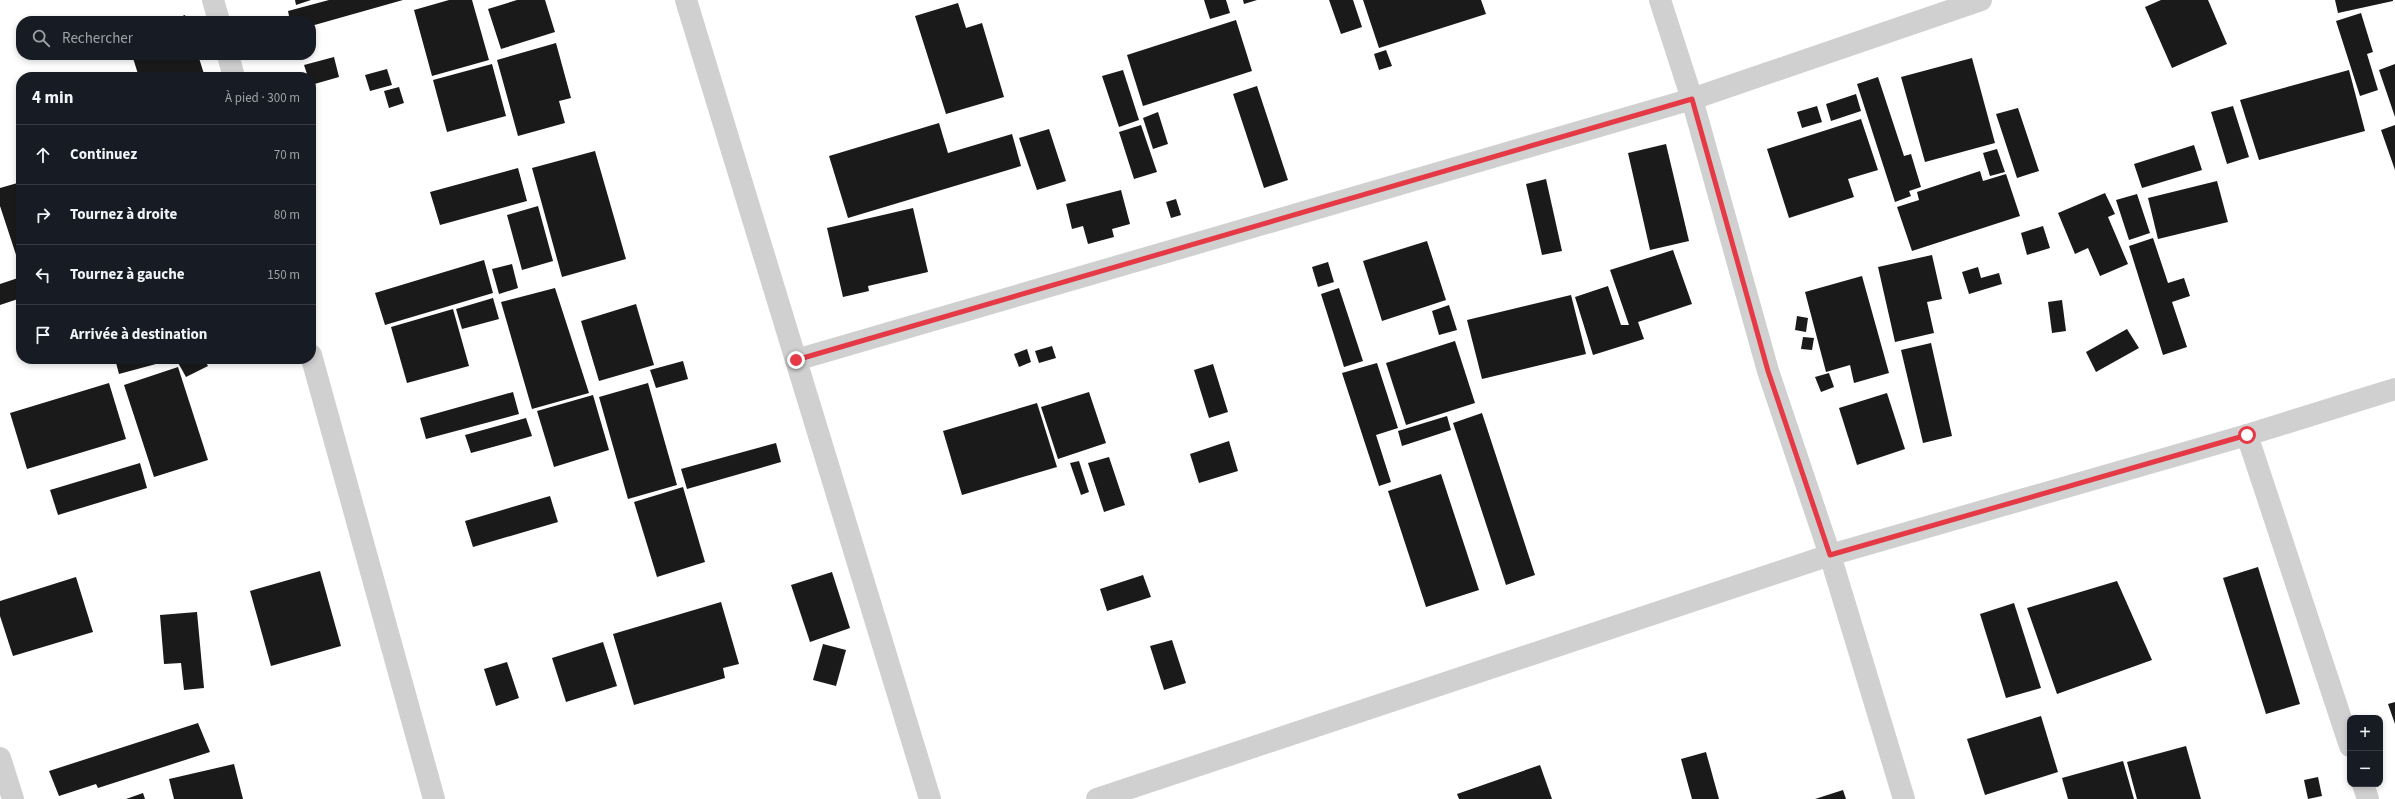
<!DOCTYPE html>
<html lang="fr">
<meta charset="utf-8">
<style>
:root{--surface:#171b24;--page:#20242c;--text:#f1f3f6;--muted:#9ea1a6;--line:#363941}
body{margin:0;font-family:"Source Sans 3",sans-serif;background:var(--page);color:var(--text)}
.controls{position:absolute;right:12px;bottom:12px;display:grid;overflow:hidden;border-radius:8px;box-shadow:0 2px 6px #0003}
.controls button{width:36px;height:36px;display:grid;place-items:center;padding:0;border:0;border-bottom:1px solid var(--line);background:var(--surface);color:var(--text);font:20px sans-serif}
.stop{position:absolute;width:12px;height:12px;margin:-9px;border:3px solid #e63946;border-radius:50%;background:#fff}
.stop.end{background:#e63946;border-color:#fff;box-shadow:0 1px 4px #0008}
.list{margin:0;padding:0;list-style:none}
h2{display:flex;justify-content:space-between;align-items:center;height:52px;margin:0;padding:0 16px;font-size:17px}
h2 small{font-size:13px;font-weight:400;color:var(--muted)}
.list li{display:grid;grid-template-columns:26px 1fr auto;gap:12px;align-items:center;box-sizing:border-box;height:60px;padding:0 16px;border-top:1px solid var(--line)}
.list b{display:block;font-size:15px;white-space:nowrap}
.list em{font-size:13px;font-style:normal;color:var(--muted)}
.icon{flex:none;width:22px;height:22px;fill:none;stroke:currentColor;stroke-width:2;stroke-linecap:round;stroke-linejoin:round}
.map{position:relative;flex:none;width:2395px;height:799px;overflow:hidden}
.search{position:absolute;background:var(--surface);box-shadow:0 2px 6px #0003;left:16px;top:16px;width:300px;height:44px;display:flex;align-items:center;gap:10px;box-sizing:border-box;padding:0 14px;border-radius:16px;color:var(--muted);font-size:15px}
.panel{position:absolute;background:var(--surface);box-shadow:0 2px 6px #0003;left:16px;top:72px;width:300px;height:292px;border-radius:16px}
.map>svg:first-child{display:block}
</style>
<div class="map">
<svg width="2395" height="799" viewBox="0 0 2395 799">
<rect width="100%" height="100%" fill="#fff"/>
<!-- building -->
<g fill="#1a1a1a">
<path d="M 295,0 L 311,0 L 296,5 Z"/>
<path d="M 329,0 L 403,0 L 311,26 L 311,21 L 290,21 L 288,11 Z"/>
<path d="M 449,0 L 472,0 L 489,60 L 432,76 L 414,10 Z"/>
<path d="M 517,0 L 545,0 L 555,32 L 501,49 L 488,9 Z"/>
<path d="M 1204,0 L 1226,0 L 1230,13 L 1210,19 Z"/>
<path d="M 1243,0 L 1257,0 L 1244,4 Z"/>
<path d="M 1329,0 L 1353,0 L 1362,27 L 1341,34 Z"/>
<path d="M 1363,0 L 1481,0 L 1486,14 L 1379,48 Z"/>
<path d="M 2161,0 L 2208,0 L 2227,44 L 2172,68 L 2145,7 Z"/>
<path d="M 2335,0 L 2393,0 L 2393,1 L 2338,13 Z"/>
<path d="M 958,3 L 966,28 L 982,23 L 1004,97 L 946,114 L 915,16 Z"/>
<path d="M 2361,13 L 2373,52 L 2367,54 L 2378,90 L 2360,96 L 2336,21 Z"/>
<path d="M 185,15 L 187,21 L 169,21 Z"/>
<path d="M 1236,20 L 1252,71 L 1143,106 L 1127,55 Z"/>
<path d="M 556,43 L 571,98 L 559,101 L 565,123 L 518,136 L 497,60 Z"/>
<path d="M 1386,50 L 1392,66 L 1379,70 L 1374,54 Z"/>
<path d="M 132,55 L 198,55 L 205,77 L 139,77 Z"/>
<path d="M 334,57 L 339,77 L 311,85 L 311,77 L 308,77 L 304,65 Z"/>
<path d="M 1972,58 L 1995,143 L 1925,162 L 1901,77 Z"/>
<path d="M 492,64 L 506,116 L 447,132 L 433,80 Z"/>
<path d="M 2395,64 L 2395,117 L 2379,70 Z"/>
<path d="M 387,69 L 392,85 L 370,91 L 365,75 Z"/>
<path d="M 1123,70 L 1139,120 L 1119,127 L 1102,76 Z"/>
<path d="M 2349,70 L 2365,131 L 2259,160 L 2240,100 Z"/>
<path d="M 1878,77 L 1904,156 L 1911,154 L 1921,187 L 1909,191 L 1911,196 L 1895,202 L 1857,84 Z"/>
<path d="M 1257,86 L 1288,180 L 1264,188 L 1233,94 Z"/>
<path d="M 399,87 L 404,103 L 389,108 L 384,91 Z"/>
<path d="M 1856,94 L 1861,111 L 1831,121 L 1826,104 Z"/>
<path d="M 1817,106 L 1822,122 L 1802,128 L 1797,112 Z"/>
<path d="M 2233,106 L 2249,157 L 2227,164 L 2211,112 Z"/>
<path d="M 2018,108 L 2039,171 L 2017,178 L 1996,114 Z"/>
<path d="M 1158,112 L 1168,144 L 1153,149 L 1143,118 Z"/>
<path d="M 1861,119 L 1878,170 L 1848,179 L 1854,197 L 1789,218 L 1767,149 Z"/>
<path d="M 939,123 L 948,153 L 1012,134 L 1021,166 L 848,218 L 829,156 Z"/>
<path d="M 1141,125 L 1157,172 L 1134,179 L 1119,132 Z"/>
<path d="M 2395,125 L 2395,170 L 2381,130 Z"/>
<path d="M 1049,129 L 1066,181 L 1037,190 L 1019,138 Z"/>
<path d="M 1666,144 L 1689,241 L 1650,250 L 1628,153 Z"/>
<path d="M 2194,145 L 2202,170 L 2142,188 L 2134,164 Z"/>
<path d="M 1997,149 L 2005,172 L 1990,176 L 1983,153 Z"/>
<path d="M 595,151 L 626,259 L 562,277 L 532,168 Z"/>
<path d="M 518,168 L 527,201 L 440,225 L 430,192 Z"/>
<path d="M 1980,171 L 1983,181 L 2006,174 L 2020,216 L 1912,251 L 1897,207 L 1919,200 L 1917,192 Z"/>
<path d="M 1546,179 L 1562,251 L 1542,255 L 1526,184 Z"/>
<path d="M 2217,181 L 2228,222 L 2158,239 L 2148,198 Z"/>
<path d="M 21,182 L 21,270 L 0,206 L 0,188 Z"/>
<path d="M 1121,190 L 1130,224 L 1112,229 L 1114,237 L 1088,244 L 1083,226 L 1072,229 L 1066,204 Z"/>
<path d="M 2105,193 L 2115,214 L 2108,217 L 2128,264 L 2100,276 L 2088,248 L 2075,254 L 2058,213 Z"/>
<path d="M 2137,194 L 2150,233 L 2129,240 L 2116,200 Z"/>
<path d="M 1176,199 L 1181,215 L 1171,218 L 1166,202 Z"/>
<path d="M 538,206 L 553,261 L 522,270 L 507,215 Z"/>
<path d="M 913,208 L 928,272 L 868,286 L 869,291 L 843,297 L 827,228 Z"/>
<path d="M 2043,226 L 2050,248 L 2027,255 L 2021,233 Z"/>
<path d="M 2153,238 L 2168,283 L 2184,278 L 2190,296 L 2172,302 L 2187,347 L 2163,355 L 2129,246 Z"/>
<path d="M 1427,241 L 1446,300 L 1382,321 L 1363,261 Z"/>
<path d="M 1673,250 L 1692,304 L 1638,322 L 1644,339 L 1593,355 L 1575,297 L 1608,286 L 1621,325 L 1629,325 L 1610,270 Z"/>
<path d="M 1932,255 L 1942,299 L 1927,302 L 1934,333 L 1895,342 L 1878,267 Z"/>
<path d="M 484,260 L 493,293 L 385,325 L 375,293 Z"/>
<path d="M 1328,262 L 1334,282 L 1318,287 L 1312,267 Z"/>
<path d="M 512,264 L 518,288 L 499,294 L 492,269 Z"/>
<path d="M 1978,267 L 1981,278 L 1999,273 L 2002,284 L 1969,294 L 1962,272 Z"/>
<path d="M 1862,276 L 1889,373 L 1854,383 L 1850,365 L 1826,372 L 1805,292 Z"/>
<path d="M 21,277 L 21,298 L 0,305 L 0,284 Z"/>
<path d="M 555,288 L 589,393 L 532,409 L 501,302 Z"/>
<path d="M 1339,288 L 1363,361 L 1344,367 L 1321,294 Z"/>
<path d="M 1571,295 L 1586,354 L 1482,379 L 1467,320 Z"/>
<path d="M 493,298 L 499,319 L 462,329 L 456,309 Z"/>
<path d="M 2062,300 L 2066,331 L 2052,333 L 2048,302 Z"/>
<path d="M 636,304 L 654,365 L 599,381 L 581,321 Z"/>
<path d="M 1449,305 L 1457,330 L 1439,335 L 1432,311 Z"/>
<path d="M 453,309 L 469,366 L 407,383 L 391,327 Z"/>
<path d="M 1797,316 L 1808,318 L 1806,332 L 1795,330 Z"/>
<path d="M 2127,329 L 2139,348 L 2096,372 L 2086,352 Z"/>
<path d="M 1803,337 L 1814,338 L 1812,350 L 1801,349 Z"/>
<path d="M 1455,341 L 1475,403 L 1406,425 L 1386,363 Z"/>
<path d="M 1931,343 L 1952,436 L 1923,443 L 1901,350 Z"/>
<path d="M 1052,346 L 1056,358 L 1039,363 L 1035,351 Z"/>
<path d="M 1027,349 L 1031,362 L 1019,367 L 1014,354 Z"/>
<path d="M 115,359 L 167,359 L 167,361 L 119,374 Z"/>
<path d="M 176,359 L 204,359 L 208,366 L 186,377 Z"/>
<path d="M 683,361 L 688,379 L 656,388 L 650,370 Z"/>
<path d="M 1377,363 L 1398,428 L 1376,435 L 1391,482 L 1379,486 L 1342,373 Z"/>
<path d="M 1213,364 L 1228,412 L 1209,418 L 1194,370 Z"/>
<path d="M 178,367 L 208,460 L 154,477 L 124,385 Z"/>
<path d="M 1829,373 L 1834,387 L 1821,392 L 1815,377 Z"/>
<path d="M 109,383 L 126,439 L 27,469 L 10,413 Z"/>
<path d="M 648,383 L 677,485 L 628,499 L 599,397 Z"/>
<path d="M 513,392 L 519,414 L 426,439 L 420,418 Z"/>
<path d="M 1089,392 L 1106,443 L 1058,459 L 1041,407 Z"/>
<path d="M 1887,393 L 1905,449 L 1857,465 L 1839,408 Z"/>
<path d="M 593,395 L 609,450 L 554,467 L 537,411 Z"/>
<path d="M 1037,403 L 1057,467 L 962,495 L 943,431 Z"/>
<path d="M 1482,413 L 1535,575 L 1506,585 L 1453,423 Z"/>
<path d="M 1447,416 L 1451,430 L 1402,446 L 1398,431 Z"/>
<path d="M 526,418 L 532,436 L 471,453 L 465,435 Z"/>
<path d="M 1229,441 L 1238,471 L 1199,483 L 1190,454 Z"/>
<path d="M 776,443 L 781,462 L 687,489 L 681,469 Z"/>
<path d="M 1109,457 L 1125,505 L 1104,512 L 1088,463 Z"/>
<path d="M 1079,461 L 1089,492 L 1081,495 L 1070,463 Z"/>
<path d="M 140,463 L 147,488 L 58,515 L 50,490 Z"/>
<path d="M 1441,474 L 1479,590 L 1426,607 L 1388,491 Z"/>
<path d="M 683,487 L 705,562 L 657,577 L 634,502 Z"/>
<path d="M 550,496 L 558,522 L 473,547 L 465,521 Z"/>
<path d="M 2258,567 L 2300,704 L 2266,714 L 2223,578 Z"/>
<path d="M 320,571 L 341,646 L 271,666 L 250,591 Z"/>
<path d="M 832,572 L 850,628 L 810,642 L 791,585 Z"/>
<path d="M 1143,575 L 1151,597 L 1107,611 L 1100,589 Z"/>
<path d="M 76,577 L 93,632 L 13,656 L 0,616 L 0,601 Z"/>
<path d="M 2117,581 L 2152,660 L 2057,694 L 2027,608 Z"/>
<path d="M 721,602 L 739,664 L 723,668 L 725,678 L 634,705 L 613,634 Z"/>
<path d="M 2014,603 L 2041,688 L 2006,698 L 1980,614 Z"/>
<path d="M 197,612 L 204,688 L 184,690 L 181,663 L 164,664 L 160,615 Z"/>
<path d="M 1172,640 L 1186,683 L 1164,690 L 1150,646 Z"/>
<path d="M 603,642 L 617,686 L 566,702 L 552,658 Z"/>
<path d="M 823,644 L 846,650 L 836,686 L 813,680 Z"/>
<path d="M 507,662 L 519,698 L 496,706 L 484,669 Z"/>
<path d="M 2395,702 L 2395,724 L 2388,704 Z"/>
<path d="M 2041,716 L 2058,772 L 1985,795 L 1967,739 Z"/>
<path d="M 198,723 L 210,752 L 98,788 L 96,784 L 59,796 L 49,771 Z"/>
<path d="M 2186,746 L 2201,799 L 2137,799 L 2127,762 Z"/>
<path d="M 1706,752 L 1719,799 L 1692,799 L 1681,759 Z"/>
<path d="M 2123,761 L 2134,799 L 2068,799 L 2062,778 Z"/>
<path d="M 234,764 L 243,799 L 174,799 L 169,779 Z"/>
<path d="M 1540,765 L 1552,799 L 1459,799 L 1457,794 Z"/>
<path d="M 2318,777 L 2322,796 L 2308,799 L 2304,780 Z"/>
<path d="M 1843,790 L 1846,799 L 1815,799 Z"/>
<path d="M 143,793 L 145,799 L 126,799 Z"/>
</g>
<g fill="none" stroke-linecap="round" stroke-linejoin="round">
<!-- minor -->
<g stroke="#d0d0d0" stroke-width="22">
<path d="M 213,0 L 219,21"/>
<path d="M 686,0 L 930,799"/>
<path d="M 1660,0 L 1692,99 L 1768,371 L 1830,555 L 1904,799"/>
<path d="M 228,55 L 234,77"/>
<path d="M 311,355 L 434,799"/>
<path d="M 796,360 L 1692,99 L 1981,0"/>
<path d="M 2247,435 L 2350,746"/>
<path d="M 0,758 L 13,799"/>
<path d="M 2363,784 L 2368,799"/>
<path d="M 1097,799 L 1830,555 L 2247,435 L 2395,389"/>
</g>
</g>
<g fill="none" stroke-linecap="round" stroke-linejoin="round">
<!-- route -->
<path stroke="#e63946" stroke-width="5" d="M 796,360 L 1692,99 L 1768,371 L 1830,555 L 2247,435"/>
</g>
</svg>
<div class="controls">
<button>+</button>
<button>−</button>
</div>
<div class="stop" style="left:2247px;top:435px"></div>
<div class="stop end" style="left:796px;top:360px"></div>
<div class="search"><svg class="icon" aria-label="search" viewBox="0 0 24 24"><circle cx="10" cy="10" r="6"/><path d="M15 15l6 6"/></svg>Rechercher</div>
<section class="panel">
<h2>4 min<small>À pied · 300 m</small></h2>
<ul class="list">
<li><svg class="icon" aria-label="ahead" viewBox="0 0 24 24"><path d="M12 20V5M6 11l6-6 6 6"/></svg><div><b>Continuez</b></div><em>70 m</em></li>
<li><svg class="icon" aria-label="right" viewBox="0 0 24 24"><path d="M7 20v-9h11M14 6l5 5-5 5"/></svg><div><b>Tournez à droite</b></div><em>80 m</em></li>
<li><svg class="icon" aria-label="left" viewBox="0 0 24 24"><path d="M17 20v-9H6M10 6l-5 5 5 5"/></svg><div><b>Tournez à gauche</b></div><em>150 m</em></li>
<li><svg class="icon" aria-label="arrive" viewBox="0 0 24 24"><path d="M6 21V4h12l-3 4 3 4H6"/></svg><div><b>Arrivée à destination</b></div></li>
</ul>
</section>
</div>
